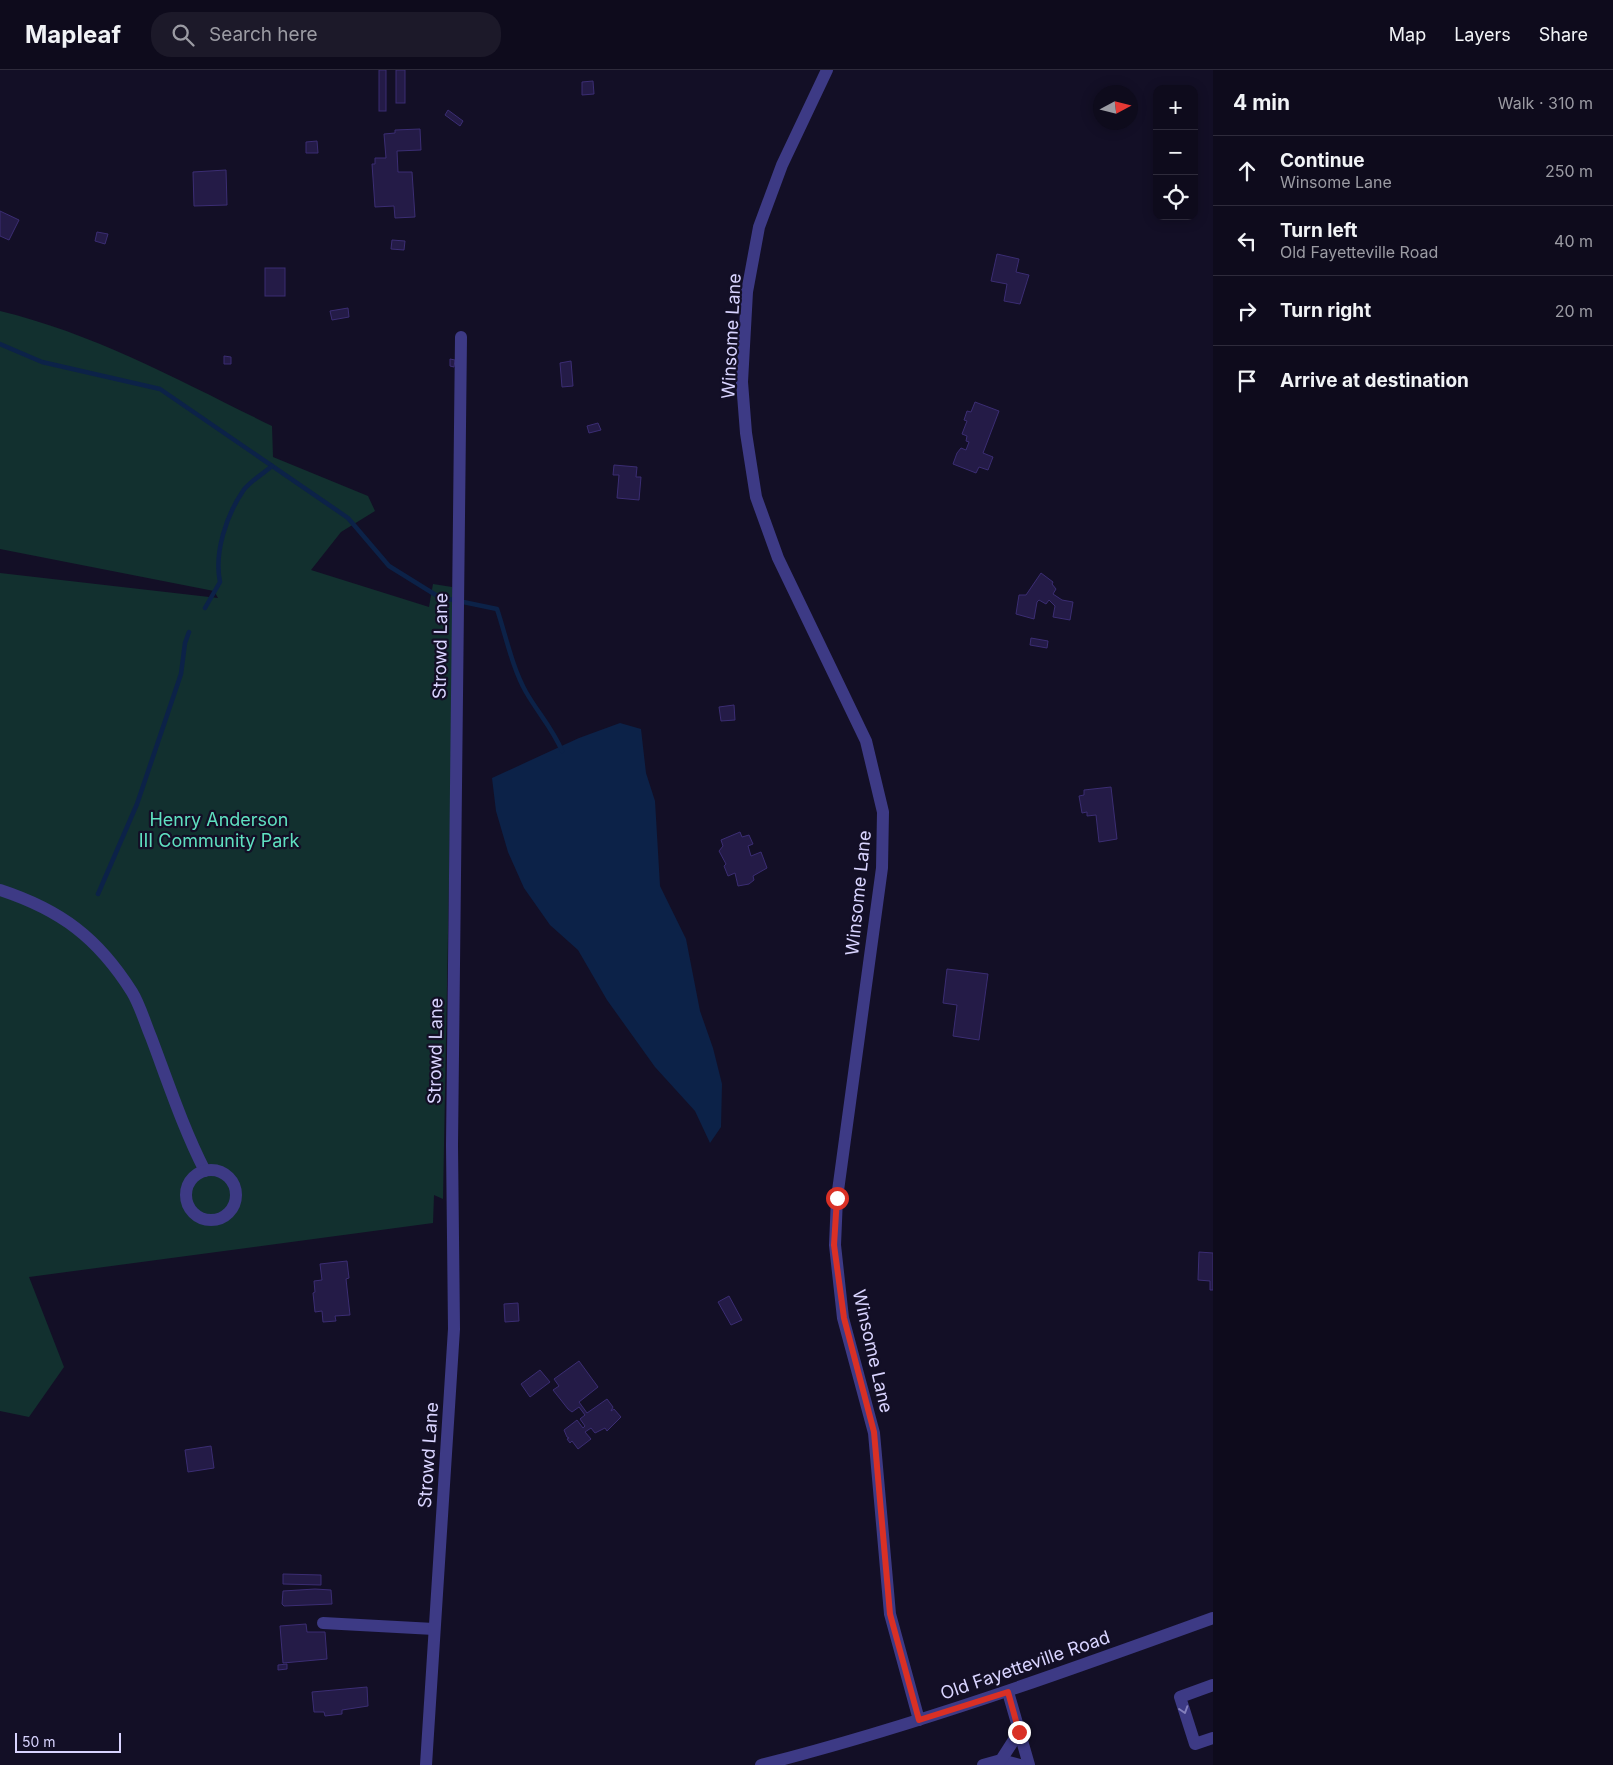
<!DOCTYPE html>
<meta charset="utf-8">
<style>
:root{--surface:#0e0b1c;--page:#1c1929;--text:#f1f3f6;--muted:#9b9ba3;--line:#2e2b3b}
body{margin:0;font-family:Inter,sans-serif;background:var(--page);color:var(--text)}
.controls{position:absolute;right:15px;top:15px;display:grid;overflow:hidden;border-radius:10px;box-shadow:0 2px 12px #0003}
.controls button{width:45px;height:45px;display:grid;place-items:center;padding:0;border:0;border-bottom:1px solid var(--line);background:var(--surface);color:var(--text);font:25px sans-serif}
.compass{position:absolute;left:1093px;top:15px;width:45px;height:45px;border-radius:50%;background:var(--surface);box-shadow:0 2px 12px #0003;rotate:83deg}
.scale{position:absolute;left:15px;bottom:12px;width:106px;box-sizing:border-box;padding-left:5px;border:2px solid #d9d4ff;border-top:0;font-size:14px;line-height:18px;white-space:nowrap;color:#d9d4ff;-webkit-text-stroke:4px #130f26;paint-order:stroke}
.stop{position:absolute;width:15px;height:15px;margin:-11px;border:4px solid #d93025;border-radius:50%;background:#fff}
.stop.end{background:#d93025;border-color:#fff;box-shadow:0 1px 5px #0008}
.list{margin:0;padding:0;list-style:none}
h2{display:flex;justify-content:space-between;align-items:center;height:65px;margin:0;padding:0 20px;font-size:21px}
h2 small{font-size:16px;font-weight:400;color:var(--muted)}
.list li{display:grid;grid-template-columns:32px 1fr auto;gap:15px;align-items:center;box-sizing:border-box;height:70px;padding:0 20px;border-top:1px solid var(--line)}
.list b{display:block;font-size:19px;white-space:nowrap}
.list p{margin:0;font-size:16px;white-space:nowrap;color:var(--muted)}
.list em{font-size:16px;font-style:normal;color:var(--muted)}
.icon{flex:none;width:28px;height:28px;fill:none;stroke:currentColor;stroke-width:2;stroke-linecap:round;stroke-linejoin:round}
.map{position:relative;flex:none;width:1213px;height:1695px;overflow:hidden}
header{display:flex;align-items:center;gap:30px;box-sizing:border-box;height:70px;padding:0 25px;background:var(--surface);border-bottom:1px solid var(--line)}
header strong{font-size:24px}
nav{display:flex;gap:28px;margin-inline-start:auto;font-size:18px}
.search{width:350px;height:45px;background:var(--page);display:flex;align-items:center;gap:12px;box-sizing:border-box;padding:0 18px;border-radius:20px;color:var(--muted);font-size:19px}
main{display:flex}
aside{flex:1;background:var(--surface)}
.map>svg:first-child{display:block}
</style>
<header>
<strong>Mapleaf</strong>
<div class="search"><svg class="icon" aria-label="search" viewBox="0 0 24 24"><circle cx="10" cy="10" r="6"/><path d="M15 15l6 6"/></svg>Search here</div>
<nav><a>Map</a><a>Layers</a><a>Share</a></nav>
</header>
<main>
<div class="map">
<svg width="1213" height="1695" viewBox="0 0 1213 1695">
<rect width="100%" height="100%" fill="#130f26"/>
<!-- green -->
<path fill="#12302f" d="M 0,241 C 96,264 184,313 272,356 L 273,387 L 368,426 L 375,441 L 341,462 L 311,500 L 429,537 L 433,514 L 452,517 L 454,544 L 443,1129 L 434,1125 L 433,1153 L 29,1207 L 64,1297 L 29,1347 L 0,1341 L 0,503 L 218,528 L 214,521 L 0,479 Z"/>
<!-- water -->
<path fill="#0c2248" d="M 620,653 L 641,659 L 646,703 L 655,731 L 660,816 L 686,869 L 700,941 L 713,978 L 722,1014 L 721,1057 L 710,1073 L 695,1041 L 655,997 L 607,930 L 578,880 L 550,855 L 524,818 L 508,782 L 496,741 L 492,708 L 579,668 Z"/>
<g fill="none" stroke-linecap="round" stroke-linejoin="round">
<!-- stream -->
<g stroke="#0c2248" stroke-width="4.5">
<path d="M 0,274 L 42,292 L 160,319 L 348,448 L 389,496 L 439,527 L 497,539 C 506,566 512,597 526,622 C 538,643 553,659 562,681"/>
<path d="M 205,538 L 220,512 C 214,483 226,446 243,421 C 249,412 263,404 272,396"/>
<path d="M 98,824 L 137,734 L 181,604 L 185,573 L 189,562"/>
</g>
</g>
<!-- building -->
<g fill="#241b47" stroke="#3b2d73">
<rect x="379" y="0" width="7" height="41"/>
<rect x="396" y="0" width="9" height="33"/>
<path d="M 593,11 L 594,24 L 582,25 L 582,12 Z"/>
<path d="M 448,40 L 463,51 L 460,56 L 445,45 Z"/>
<path d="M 420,59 L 421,80 L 397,81 L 398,102 L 412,102 L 415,147 L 395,148 L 394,136 L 375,137 L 372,94 L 375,94 L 375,88 L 386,88 L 384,64 L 395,63 L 395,60 Z"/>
<path d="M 317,71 L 318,83 L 306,83 L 306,72 Z"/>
<path d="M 226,100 L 227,135 L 194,136 L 193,102 Z"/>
<path d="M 0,141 L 19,150 L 9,170 L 0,166 Z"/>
<path d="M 97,162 L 108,164 L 105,174 L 95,171 Z"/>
<path d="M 392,170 L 405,171 L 404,180 L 391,179 Z"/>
<path d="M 997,184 L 1019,189 L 1016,202 L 1029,205 L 1020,234 L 1004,231 L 1007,214 L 991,211 Z"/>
<rect x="265" y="198" width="20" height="28"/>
<path d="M 348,238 L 349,247 L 332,250 L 330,241 Z"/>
<path d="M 224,286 L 231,287 L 231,294 L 224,294 Z"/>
<path d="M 450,289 L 455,290 L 454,297 L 450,296 Z"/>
<path d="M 571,291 L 573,316 L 562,317 L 560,293 Z"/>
<path d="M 975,332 L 999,341 L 983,383 L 993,387 L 988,400 L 979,397 L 976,403 L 953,394 L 957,383 L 961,378 L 966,380 L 969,372 L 966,371 L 967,366 L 962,364 L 967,351 L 964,350 L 967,341 L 971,342 Z"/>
<path d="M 598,353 L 601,360 L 589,363 L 587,356 Z"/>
<path d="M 614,395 L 637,397 L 636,407 L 641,407 L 639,430 L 617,428 L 619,405 L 613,405 Z"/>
<path d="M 1041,503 L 1053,512 L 1052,514 L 1056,519 L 1053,524 L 1062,530 L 1073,532 L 1070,550 L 1053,547 L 1055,536 L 1049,530 L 1046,534 L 1039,530 L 1037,532 L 1034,549 L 1016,544 L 1019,525 L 1026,525 Z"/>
<path d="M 1031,568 L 1048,571 L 1047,578 L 1030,575 Z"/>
<path d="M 734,635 L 735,650 L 721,651 L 719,637 Z"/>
<path d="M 1111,717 L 1117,769 L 1099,772 L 1096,745 L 1087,746 L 1087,742 L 1082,743 L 1079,726 L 1084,725 L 1084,720 Z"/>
<path d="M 740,762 L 742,767 L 749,765 L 753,774 L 748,776 L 751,786 L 761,782 L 767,798 L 753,806 L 754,810 L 749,814 L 738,816 L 735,803 L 728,806 L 724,796 L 726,794 L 719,781 L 723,776 L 721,770 Z"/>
<path d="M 947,899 L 988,904 L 979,970 L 953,966 L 957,935 L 943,933 Z"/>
<path d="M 1199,1182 L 1213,1183 L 1213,1220 L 1210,1220 L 1210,1211 L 1198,1210 Z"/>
<path d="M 347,1191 L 349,1208 L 346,1209 L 350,1245 L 335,1246 L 336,1251 L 323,1252 L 322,1241 L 315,1242 L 313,1223 L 315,1222 L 314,1211 L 322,1210 L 320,1194 Z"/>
<path d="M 729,1226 L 742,1250 L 731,1255 L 718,1232 Z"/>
<path d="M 518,1233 L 519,1251 L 505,1252 L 504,1234 Z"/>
<path d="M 579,1291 L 598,1317 L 579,1332 L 587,1343 L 607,1329 L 613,1337 L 611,1341 L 614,1339 L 621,1347 L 607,1361 L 605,1358 L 595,1363 L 591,1358 L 585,1362 L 591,1369 L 578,1379 L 572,1371 L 570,1373 L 567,1369 L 569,1368 L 567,1367 L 564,1360 L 577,1350 L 583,1358 L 585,1356 L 580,1349 L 585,1345 L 579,1337 L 572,1342 L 568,1339 L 553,1320 L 559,1316 L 554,1309 Z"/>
<path d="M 540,1300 L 550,1312 L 530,1327 L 521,1314 Z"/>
<path d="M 211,1376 L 214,1398 L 188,1402 L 185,1380 Z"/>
<path d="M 283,1504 L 321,1505 L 321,1515 L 283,1514 Z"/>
<path d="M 315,1519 L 331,1520 L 332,1534 L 284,1536 L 282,1534 L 283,1521 Z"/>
<path d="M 306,1554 L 307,1562 L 325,1562 L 327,1589 L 283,1593 L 280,1556 Z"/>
<path d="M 287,1594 L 287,1599 L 278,1600 L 278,1595 Z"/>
<path d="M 367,1617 L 368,1636 L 342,1640 L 342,1644 L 325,1646 L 324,1642 L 314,1642 L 312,1622 Z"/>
</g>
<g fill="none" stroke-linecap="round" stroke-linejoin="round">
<!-- minor -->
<g stroke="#3d3a85" stroke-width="12">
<path d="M 827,0 L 782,95 L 759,157 L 747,222 L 742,312 L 746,363 L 756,427 L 778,488 L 866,671 L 883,742 L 882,798 L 837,1128 L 835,1175 L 843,1248 L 874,1363 L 890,1544 L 919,1650"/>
<path d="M 0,820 C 61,840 98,868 132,922 C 140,935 145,953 151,967 C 168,1012 183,1058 205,1101"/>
<circle cx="211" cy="1125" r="25"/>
<path d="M 323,1553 L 434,1559"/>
<path d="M 1213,1615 L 1180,1627 L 1195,1674 L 1213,1668"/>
<path d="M 1008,1622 L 1029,1695"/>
<path d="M 1001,1690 L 1020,1695"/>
<path d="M 426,1695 L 454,1259 L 452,1075 L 461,267"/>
<path d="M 761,1695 C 915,1656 1064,1602 1213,1548"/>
<path d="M 983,1695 L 1001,1690 L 1019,1662"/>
</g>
</g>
<!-- one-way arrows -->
<defs><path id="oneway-chevron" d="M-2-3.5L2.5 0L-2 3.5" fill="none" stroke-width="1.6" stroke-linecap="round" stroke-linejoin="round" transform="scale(1.25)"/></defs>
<use stroke="#837fbc" href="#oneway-chevron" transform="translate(1184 1640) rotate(72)"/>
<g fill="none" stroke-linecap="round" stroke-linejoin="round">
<!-- route -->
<path stroke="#d93025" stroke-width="6" d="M 837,1128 L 834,1175 L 844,1248 L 874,1362 L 890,1544 L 919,1650 L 1008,1622 L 1019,1662"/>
</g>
<g text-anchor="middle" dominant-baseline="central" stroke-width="4.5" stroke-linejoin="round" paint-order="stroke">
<!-- street labels -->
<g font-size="18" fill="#d9d4ff" stroke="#130f26">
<text transform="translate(731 266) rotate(-87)">Winsome Lane</text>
<text transform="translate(440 576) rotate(-89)">Strowd Lane</text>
<text transform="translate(858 823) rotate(-84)">Winsome Lane</text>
<text transform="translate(435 981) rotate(-89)">Strowd Lane</text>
<text transform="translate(873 1281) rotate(77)">Winsome Lane</text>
<text transform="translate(428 1385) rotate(-86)">Strowd Lane</text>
<text transform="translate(1025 1595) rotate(-19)">Old Fayetteville Road</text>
</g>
<!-- park labels -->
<g font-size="18" fill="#5fe0c0" stroke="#130f26">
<text x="219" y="749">Henry Anderson<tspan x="219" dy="21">III Community Park</tspan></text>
</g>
</g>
</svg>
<div class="controls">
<button>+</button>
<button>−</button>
<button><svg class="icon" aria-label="locate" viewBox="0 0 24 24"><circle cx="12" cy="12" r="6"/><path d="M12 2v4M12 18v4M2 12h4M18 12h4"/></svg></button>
</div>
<svg class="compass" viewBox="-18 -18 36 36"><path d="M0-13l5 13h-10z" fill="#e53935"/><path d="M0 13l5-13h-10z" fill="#9b9ba3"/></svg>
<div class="scale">50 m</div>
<div class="stop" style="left:837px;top:1128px"></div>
<div class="stop end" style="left:1019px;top:1662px"></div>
</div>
<aside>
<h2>4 min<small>Walk · 310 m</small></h2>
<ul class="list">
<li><svg class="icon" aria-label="ahead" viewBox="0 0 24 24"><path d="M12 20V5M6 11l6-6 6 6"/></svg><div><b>Continue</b><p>Winsome Lane</p></div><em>250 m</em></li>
<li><svg class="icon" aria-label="left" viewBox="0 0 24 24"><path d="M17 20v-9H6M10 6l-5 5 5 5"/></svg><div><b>Turn left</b><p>Old Fayetteville Road</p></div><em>40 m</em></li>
<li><svg class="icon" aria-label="right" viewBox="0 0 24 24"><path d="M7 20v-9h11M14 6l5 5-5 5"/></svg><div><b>Turn right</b></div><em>20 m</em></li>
<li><svg class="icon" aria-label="arrive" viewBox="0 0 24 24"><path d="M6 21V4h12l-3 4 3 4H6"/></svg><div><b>Arrive at destination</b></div></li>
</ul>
</aside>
</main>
